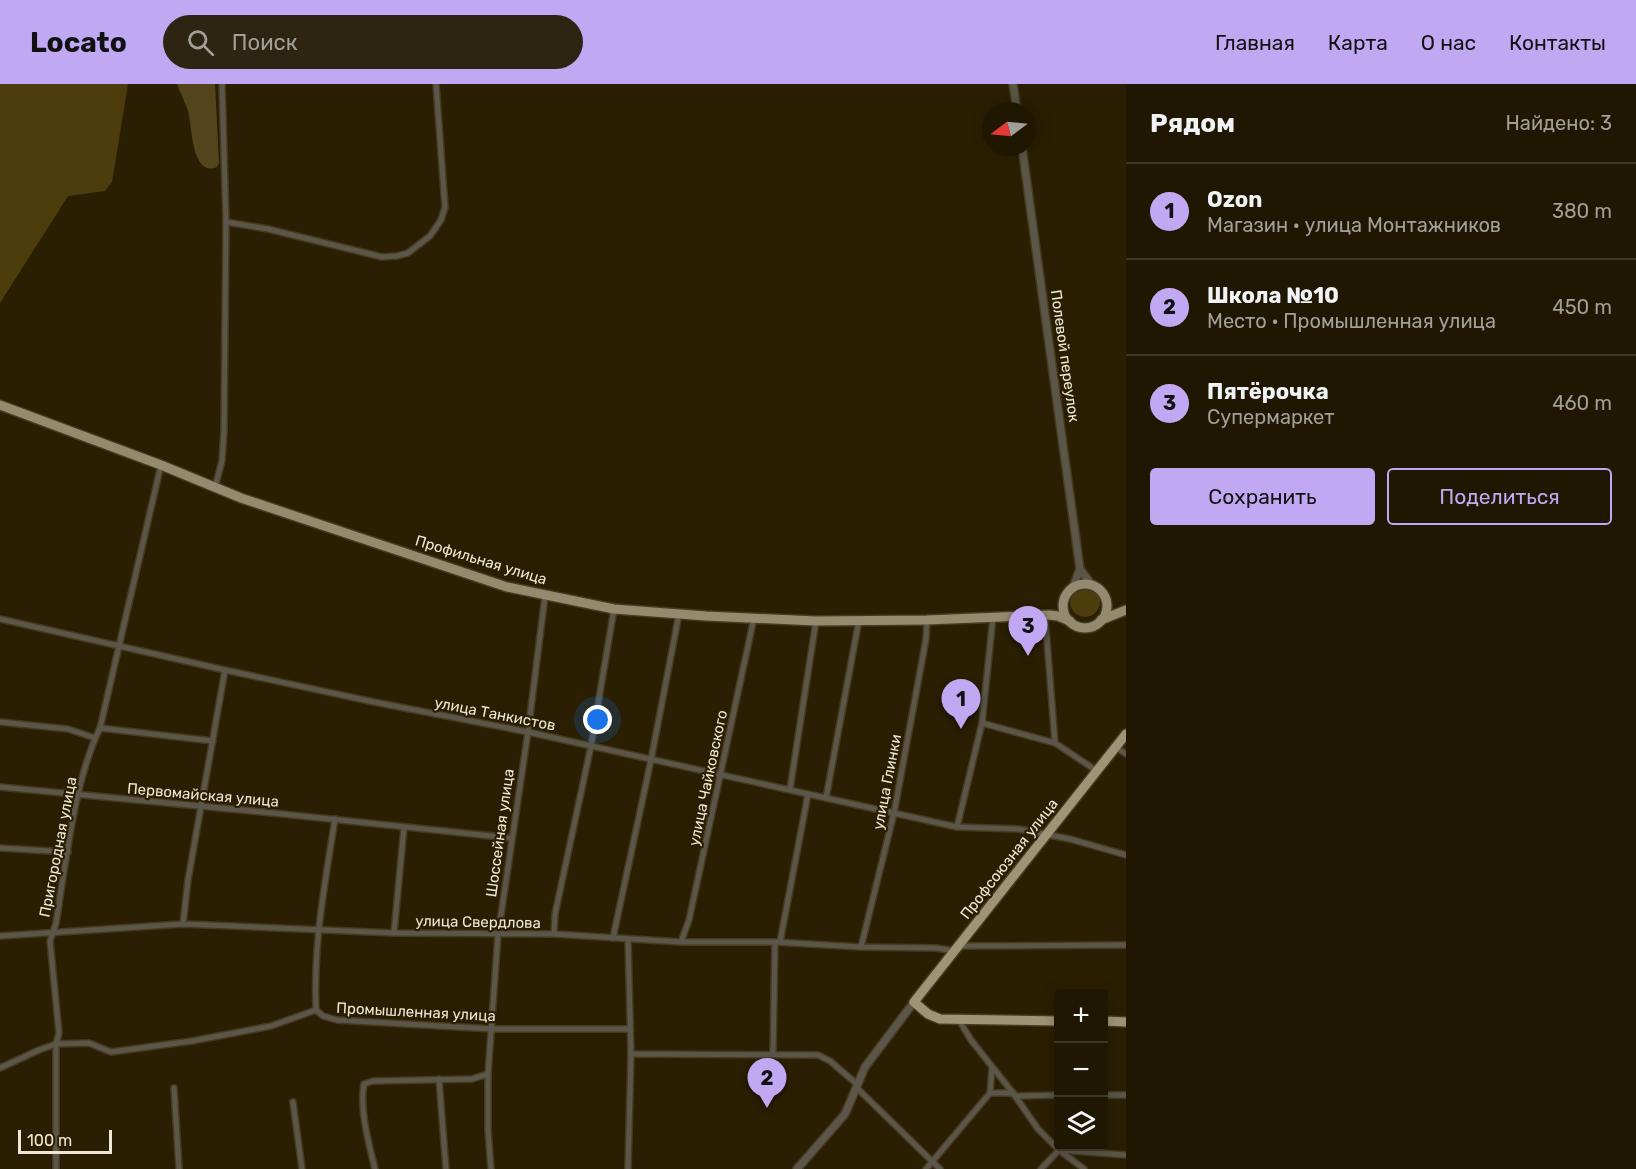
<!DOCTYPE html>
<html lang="ru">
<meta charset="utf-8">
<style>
:root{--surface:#201702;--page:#2d2411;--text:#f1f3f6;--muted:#a29f99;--line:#3d3624;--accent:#c1a8f3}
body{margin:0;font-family:Rubik,sans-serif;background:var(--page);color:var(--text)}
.controls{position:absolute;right:18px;bottom:18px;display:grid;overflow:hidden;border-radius:6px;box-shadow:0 3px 15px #0003}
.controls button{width:54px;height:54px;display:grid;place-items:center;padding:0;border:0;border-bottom:2px solid var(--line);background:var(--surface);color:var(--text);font:30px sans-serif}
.compass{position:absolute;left:982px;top:18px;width:54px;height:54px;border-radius:50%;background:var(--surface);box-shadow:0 3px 15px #0003;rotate:254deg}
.scale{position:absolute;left:18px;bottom:15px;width:94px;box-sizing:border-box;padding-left:6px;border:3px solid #ede7d5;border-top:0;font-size:16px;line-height:21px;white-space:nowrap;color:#ede7d5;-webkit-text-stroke:4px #2a1f02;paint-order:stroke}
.you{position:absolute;left:598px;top:636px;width:21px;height:21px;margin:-15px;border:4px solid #fff;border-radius:50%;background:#1a73e8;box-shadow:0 0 0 9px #1a73e833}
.badge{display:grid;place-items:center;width:39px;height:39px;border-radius:50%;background:var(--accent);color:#111;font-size:20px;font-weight:700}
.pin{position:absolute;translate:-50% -50px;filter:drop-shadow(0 2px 3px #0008)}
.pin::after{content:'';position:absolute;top:32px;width:21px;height:18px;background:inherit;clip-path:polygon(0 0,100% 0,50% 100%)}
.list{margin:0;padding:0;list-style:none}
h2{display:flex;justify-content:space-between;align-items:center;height:78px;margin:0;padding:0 24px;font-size:26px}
h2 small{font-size:20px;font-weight:400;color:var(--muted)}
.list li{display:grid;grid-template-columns:39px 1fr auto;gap:18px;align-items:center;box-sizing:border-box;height:96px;padding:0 24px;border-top:2px solid var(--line)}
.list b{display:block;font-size:22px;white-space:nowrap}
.list p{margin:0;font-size:20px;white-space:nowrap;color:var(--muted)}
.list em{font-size:20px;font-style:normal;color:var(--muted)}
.actions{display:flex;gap:12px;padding:18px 24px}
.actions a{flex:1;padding:14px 0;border:2px solid var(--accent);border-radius:6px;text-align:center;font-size:21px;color:var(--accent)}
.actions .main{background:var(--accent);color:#111}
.icon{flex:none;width:33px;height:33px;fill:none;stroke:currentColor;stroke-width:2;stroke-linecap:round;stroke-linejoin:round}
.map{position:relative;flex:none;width:1126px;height:1085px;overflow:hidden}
header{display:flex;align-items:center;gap:36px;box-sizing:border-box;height:84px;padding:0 30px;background:var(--accent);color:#111}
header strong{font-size:28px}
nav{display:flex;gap:33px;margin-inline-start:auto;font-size:21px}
.search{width:420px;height:54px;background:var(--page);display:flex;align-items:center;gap:15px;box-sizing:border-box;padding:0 21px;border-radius:33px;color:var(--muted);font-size:22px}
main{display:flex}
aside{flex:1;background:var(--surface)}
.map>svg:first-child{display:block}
</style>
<header>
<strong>Locato</strong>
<div class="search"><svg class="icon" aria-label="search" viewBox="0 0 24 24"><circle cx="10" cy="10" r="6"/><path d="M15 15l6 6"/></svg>Поиск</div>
<nav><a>Главная</a><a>Карта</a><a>О нас</a><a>Контакты</a></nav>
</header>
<main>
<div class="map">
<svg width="1126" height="1085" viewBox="0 0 1126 1085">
<rect width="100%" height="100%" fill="#2a1f02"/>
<!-- green -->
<g fill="#4e3d0c">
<path d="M 0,0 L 128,0 L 112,98 L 105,107 L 68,112 L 0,219 Z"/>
<circle cx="1085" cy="518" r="15"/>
</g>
<!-- forest -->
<path fill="#54441b" d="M 177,0 L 215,0 L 219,79 L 217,83 C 191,94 192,40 188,27 C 185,18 180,9 177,0 Z"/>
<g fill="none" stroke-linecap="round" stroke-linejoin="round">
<defs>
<g id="minor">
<path d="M 226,138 L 268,145 L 382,173 L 397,172 L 408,169 L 430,152 L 441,136 L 445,123 L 436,0"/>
<path d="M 215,403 L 222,377 L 224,346 L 226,138 L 222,0"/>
<path d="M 1045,531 L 1055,659"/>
<path d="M 0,535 L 225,586 L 374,618 L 528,648 L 957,743 L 1018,745 L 1070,755 L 1126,771"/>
<path d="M 0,638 L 68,645 L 95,654"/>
<path d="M 982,639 L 1055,659 L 1097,687"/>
<path d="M 100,644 L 213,657"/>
<path d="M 1115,663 L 1126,670"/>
<path d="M 0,703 L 273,729 L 511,754"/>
<path d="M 790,705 L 816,537"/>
<path d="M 826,714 L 859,536"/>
<path d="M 957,743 L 982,639 L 993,533"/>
<path d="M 0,764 L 68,768"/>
<path d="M 183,840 L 188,796 L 225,586"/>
<path d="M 394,849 L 404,743"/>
<path d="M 554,850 L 555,830 L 591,662 L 614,525"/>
<path d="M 0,852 L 183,840 L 394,849 L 554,850 L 681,858 L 775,858 L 861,863 L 936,864 L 955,867"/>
<path d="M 613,854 L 651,676 L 679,530"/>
<path d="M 681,858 L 689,836 L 754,534"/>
<path d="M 780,858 L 808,710"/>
<path d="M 960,862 L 1126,861"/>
<path d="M 861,863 L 894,729 L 926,555 L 927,536"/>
<path d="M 316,926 C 313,861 325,799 335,735"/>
<path d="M 959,936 L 971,956 L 1013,1009 L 1038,1045 L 1059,1066 L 1084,1085"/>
<path d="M 631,970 L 818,971 L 830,977 L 858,1001"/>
<path d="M 773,970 L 775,858"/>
<path d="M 0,984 L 39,966 L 56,960 L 89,959 L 111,968 L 192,957 L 271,942 L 316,926 L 323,932 L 337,936 L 493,945 L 630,945"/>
<path d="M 439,995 L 446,1085"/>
<path d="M 174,1004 L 179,1085"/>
<path d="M 857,1004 L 940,1085"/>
<path d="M 990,1009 L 992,984"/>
<path d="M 990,1009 L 1013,1009"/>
<path d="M 1104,1011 L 1126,1011"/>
<path d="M 1015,1012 L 1058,1011"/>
<path d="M 293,1018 L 302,1085"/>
<path d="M 56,1085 L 56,960 L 59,949 L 50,857 L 56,839 C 66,779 74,697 100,644 L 161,381"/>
<path d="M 375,1085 C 369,1060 359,1025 364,1000 L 373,997 L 472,995 L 488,990"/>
<path d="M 491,1085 L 488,1047 L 488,990 L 498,851 L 528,648 L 545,512"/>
<path d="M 628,1085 L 631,970 L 628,855"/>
<path d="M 926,1085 L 990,1009"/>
<path d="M 1041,1085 L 1059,1066 L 1126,1071"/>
</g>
<g id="tertiary">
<path d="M 1013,0 L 1017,27"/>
<path d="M 1022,63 L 1080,485 L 1073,503"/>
<path d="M 1080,485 L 1092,501"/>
<path d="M 797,1085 L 845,1030 L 865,983 L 914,918"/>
</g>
<g id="primary">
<path d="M 0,321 L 161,381 L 241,414 L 507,503 L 614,525 L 706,532 L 816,537 L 927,536 L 1049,531 L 1058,532 L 1070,537"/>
<circle cx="1085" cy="522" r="22"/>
<path d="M 1101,536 L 1126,526"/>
</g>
<g id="trunk">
<path d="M 1058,937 L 940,935 L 928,930 L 914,918 L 1126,650"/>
<path d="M 1104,937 L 1126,938"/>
</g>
</defs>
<!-- minor casing -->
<use href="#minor" stroke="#453b20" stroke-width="8"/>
<!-- tertiary casing -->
<use href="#tertiary" stroke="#453b20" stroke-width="10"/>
<!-- primary casing -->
<use href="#primary" stroke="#453b20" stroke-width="12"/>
<!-- trunk casing -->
<use href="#trunk" stroke="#453b20" stroke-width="12"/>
<!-- minor -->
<use href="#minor" stroke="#5b5649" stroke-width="5"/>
<!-- tertiary -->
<use href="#tertiary" stroke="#5b5649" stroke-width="7"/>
<!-- primary -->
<use href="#primary" stroke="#958a6f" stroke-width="9"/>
<!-- trunk -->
<use href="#trunk" stroke="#a09476" stroke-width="9"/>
</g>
<g text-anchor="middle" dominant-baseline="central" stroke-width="4.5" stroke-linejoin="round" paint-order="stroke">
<!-- street labels -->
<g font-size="15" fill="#ede7d5" stroke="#2a1f02">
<text transform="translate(1065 272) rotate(82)">Полевой переулок</text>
<text transform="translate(481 476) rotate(17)">Профильная улица</text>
<text transform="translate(495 630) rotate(11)">улица Танкистов</text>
<text transform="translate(708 694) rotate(-78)">улица Чайковского</text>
<text transform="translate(887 698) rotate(-79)">улица Глинки</text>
<text transform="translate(203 711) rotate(5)">Первомайская улица</text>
<text transform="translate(500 749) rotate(-82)">Шоссейная улица</text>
<text transform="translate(58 763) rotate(-79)">Пригородная улица</text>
<text transform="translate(1009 775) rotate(-52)">Профсоюзная улица</text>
<text transform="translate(478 838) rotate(1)">улица Свердлова</text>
<text transform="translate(416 928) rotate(3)">Промышленная улица</text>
</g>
</g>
</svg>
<div class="controls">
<button>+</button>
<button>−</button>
<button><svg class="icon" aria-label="layers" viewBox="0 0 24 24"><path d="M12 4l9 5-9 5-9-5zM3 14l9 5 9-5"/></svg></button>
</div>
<svg class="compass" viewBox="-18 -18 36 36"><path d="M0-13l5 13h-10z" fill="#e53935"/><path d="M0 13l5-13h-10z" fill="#a29f99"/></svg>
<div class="scale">100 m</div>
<div class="you"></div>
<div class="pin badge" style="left:961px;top:645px">1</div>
<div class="pin badge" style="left:767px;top:1024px">2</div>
<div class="pin badge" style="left:1028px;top:572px">3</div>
</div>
<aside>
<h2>Рядом<small>Найдено: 3</small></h2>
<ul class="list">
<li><span class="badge">1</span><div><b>Ozon</b><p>Магазин · улица Монтажников</p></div><em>380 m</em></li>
<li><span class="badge">2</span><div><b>Школа №10</b><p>Место · Промышленная улица</p></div><em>450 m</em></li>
<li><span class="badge">3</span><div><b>Пятёрочка</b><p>Супермаркет</p></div><em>460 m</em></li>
</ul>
<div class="actions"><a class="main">Сохранить</a><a>Поделиться</a></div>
</aside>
</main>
